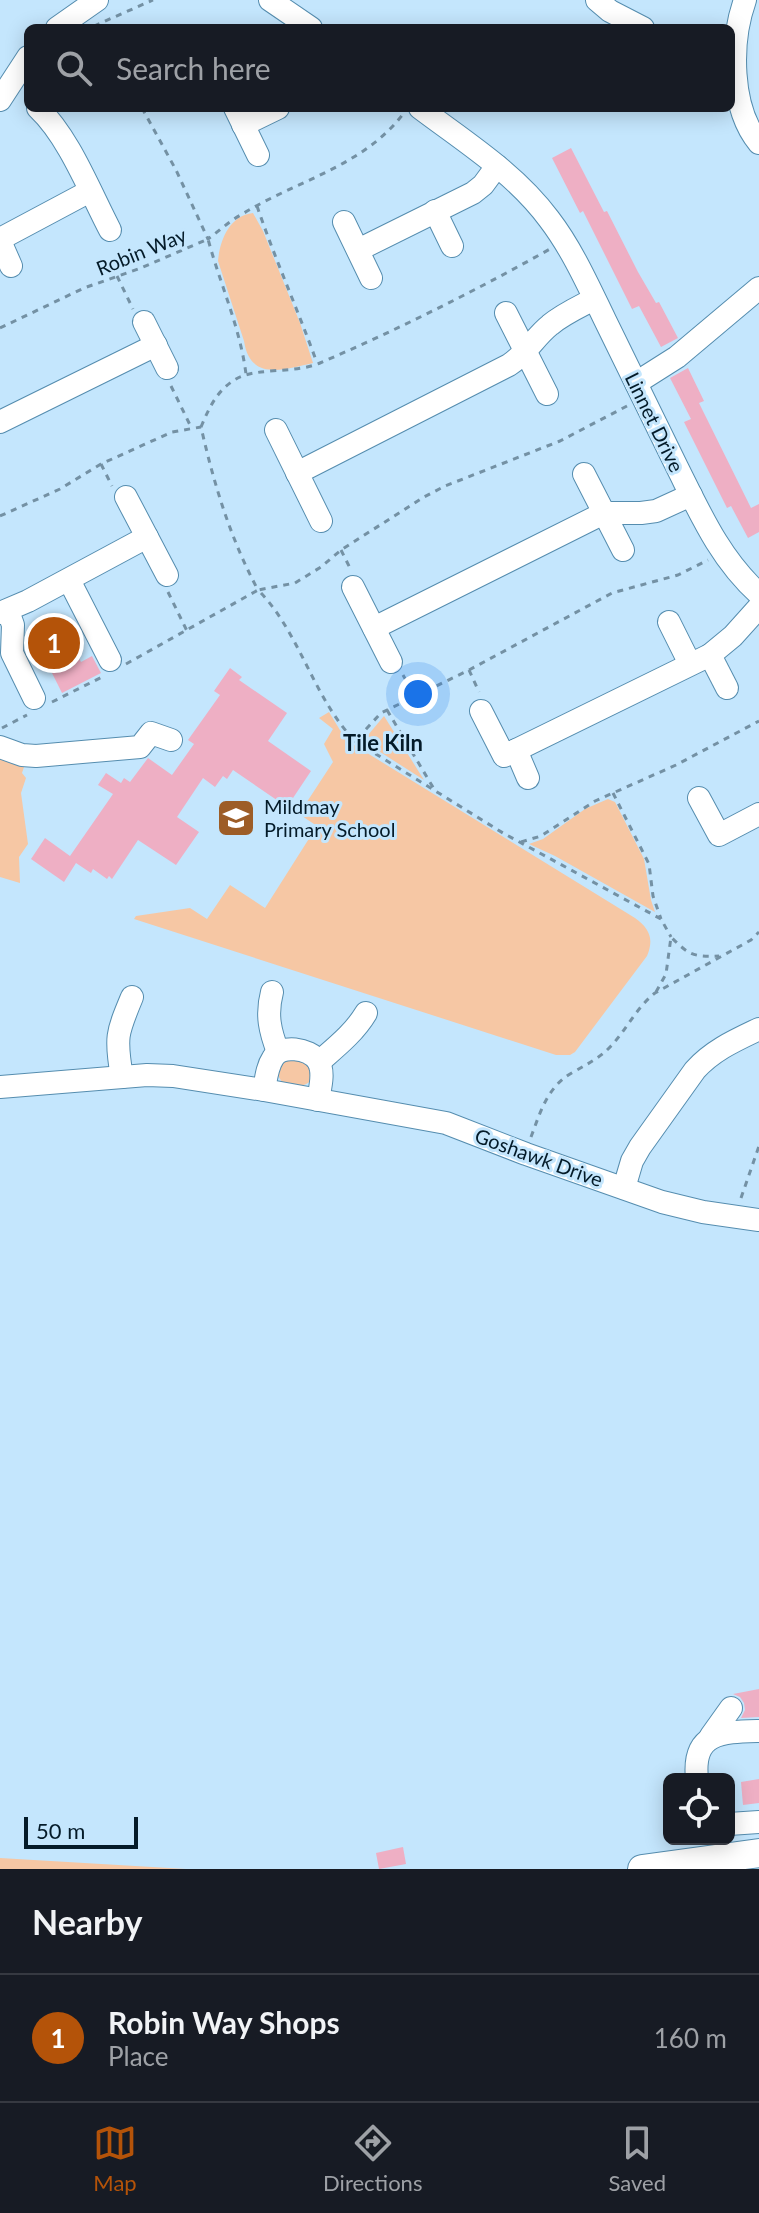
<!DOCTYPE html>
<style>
:root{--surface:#171b24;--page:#20242c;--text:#f1f3f6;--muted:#9ea1a6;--line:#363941;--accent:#b45309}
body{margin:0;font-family:Lato,sans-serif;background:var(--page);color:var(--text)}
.controls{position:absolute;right:24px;bottom:24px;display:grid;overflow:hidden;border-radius:12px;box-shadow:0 4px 20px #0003}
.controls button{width:72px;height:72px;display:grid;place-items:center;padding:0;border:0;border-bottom:2px solid var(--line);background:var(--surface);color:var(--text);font:40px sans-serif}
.scale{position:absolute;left:24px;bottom:20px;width:114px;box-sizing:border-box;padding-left:8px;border:4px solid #041b29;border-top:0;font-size:22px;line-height:28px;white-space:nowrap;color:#041b29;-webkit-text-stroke:6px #c4e6fd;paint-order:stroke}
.you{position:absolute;left:418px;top:694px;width:28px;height:28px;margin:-20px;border:6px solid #fff;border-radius:50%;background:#1a73e8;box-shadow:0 0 0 12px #1a73e833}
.badge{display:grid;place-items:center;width:52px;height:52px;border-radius:50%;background:var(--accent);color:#fff;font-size:26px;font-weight:700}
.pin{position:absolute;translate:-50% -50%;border:4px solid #fff;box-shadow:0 2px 8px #0006}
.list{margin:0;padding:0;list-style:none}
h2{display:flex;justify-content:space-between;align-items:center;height:104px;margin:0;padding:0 32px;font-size:34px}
h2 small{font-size:26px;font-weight:400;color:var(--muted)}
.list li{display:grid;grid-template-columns:52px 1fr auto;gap:24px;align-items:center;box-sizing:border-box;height:128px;padding:0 32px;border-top:2px solid var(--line)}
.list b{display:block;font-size:30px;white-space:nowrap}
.list p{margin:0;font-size:26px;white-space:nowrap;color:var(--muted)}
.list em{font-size:26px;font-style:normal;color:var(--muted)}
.icon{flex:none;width:44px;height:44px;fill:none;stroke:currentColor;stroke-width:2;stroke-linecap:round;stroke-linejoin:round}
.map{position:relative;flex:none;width:759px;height:1869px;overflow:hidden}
.search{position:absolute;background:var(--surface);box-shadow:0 4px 20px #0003;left:24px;right:24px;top:24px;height:88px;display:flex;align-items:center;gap:20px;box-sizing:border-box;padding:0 28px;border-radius:12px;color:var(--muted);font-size:30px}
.sheet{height:232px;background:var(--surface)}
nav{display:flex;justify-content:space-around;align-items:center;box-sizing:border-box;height:112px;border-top:2px solid var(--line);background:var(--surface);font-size:22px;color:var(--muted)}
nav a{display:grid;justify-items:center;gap:4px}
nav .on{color:var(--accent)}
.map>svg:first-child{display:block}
</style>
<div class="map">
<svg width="759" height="1869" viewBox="0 0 759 1869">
<rect width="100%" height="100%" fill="#c4e6fd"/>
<!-- green -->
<g fill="#f6c7a4">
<path d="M 253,213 L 263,231 L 300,323 L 313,363 C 283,370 250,381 244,341 L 218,261 C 220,240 229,216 253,213 Z"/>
<path d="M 329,712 L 346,740 L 635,918 C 650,929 654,939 647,956 L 575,1052 L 570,1055 L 556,1055 L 134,919 L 136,916 L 190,908 L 207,919 L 230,885 L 265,908 L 317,826 L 299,814 L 333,762 L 324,744 L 333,729 L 319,718 Z"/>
<path d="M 384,716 L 424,780 L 363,741 Z"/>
<path d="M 0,757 L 25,764 L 22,773 L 26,778 L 21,793 L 28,844 L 19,857 L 20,883 L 0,877 Z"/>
<path d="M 608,799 L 615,802 L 644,859 L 651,900 L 655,912 L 555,856 L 529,844 L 543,839 L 585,809 Z"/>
<path d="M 283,1056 L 308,1062 L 313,1078 C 305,1089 296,1085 283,1084 L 276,1072 Z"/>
<path d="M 0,1858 L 186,1869 L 0,1869 Z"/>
</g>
<!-- building -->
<g fill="#eeafc4">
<path d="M 571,148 L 604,212 L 607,211 L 638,272 L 656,303 L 659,302 L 678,338 L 661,347 L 639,306 L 632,309 L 583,211 L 580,213 L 552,158 Z"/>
<path d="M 688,368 L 704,401 L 699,403 L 751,508 L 759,504 L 759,532 L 748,538 L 731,506 L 727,508 L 684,422 L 691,419 L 670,378 Z"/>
<path d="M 57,617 L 81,662 L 92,656 L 101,673 L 62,693 L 31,631 Z"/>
<path d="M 230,668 L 242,677 L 239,680 L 287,713 L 268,741 L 311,771 L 287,807 L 233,770 L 227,779 L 223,776 L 215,787 L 203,778 L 177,817 L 199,832 L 176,865 L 138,840 L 112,879 L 109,876 L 107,879 L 93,869 L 91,873 L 76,863 L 64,882 L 31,859 L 45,838 L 70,856 L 113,794 L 98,785 L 106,773 L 121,783 L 124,778 L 130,782 L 148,758 L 172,775 L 194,744 L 188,740 L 220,695 L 214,691 Z"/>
<path d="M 759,1689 L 759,1717 L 741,1718 L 745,1710 L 744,1703 L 740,1697 L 733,1694 Z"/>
<path d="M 759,1779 L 759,1803 L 743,1805 L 741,1782 Z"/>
<path d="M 403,1847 L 406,1864 L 379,1869 L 376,1853 Z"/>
</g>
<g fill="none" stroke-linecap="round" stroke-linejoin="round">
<defs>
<g id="minor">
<path d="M 270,0 L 311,28"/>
<path d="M 597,0 L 610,11 L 643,28"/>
<path d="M 745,0 C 730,42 730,108 759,143"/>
<path d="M 57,28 L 97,0"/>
<path d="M 0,100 L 28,57"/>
<path d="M 38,108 C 69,137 90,192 110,230"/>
<path d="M 235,108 L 258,155"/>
<path d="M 420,108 C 465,142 515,173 549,219 C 572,249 588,285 605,320 C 629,369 653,418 677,467 C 700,513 720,559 759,594"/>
<path d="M 243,125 L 278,108"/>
<path d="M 435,211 L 452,246"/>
<path d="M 344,222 L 371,278"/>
<path d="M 0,239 L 90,191"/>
<path d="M 0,241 L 11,266"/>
<path d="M 358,250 L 473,193 L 483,185 L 497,166"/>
<path d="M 506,313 L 547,394"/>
<path d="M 144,322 L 167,368"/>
<path d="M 636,383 L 677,357 L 759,288"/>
<path d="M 0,422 L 156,345"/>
<path d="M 276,430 L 321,521"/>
<path d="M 297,473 L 509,365 C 526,354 535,337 550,325 C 563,314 579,307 594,299"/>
<path d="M 584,474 L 623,550"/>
<path d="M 126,497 L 167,575"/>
<path d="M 69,580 L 110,660"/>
<path d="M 353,587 L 391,662"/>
<path d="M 8,611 L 13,625 L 12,653 L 34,698"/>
<path d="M 0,613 L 28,601 L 147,537"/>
<path d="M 669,622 L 690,664"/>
<path d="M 374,628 L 604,513 L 641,513 L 656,511 L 691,495"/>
<path d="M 710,655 L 727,688"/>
<path d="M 481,711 L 504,756 L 710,655 L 733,636 L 759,607"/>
<path d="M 0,747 L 22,755 L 36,756 L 140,747 L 151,733 L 171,740"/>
<path d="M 516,750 L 528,778"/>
<path d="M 699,798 L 719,835 L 759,814"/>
<path d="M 272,992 C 266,1015 270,1031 278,1052"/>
<path d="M 319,1062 C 336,1047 354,1033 366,1013"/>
<path d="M 122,1077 C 115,1037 117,1033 132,997"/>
<path d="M 0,1087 L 147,1075 L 173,1076 L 264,1090 L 446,1123 L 526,1154 L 662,1202 L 703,1212 L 759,1220"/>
<path d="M 264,1090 C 266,1079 267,1067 273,1058 C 281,1044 309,1048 318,1061 C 325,1072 320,1088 318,1100"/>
<path d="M 624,1188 L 632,1161 L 640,1147 L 695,1070 C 713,1050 736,1040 759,1029"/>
<path d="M 711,1736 L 731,1708"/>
<path d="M 697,1779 C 692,1732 722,1732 759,1731"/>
<path d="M 729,1824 L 759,1822"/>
</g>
<path id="major" d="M 642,1869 L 759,1853"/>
</defs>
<!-- minor casing -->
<use href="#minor" stroke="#558daf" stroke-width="24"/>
<!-- major casing -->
<use href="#major" stroke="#558daf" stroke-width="30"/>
<!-- path -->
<g stroke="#7491a4" stroke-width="3" stroke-dasharray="6 6" stroke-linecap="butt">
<path d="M 94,26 L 153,0"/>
<path d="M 142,108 L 176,170 L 208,239 C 220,230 231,220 244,213 C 296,181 364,166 403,114"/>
<path d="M 257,206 C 275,259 298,310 317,363"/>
<path d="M 117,276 L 133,309"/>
<path d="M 0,328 L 84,288 L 141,268 L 208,239 C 220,284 240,327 246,374"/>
<path d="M 171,386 L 192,429"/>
<path d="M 627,406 L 560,441 L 445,486 L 424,497 L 341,550 L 321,567 L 295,583 L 258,590 C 300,632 313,698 355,741 L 381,713 L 469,670 L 612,593 L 678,575 L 708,560"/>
<path d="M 201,427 C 209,408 217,390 236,379 C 257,367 294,374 320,363 C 399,329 475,291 550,249"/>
<path d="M 101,464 L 112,486"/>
<path d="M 0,516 L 60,489 L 101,464 L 172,432 L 201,427"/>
<path d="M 341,550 L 350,568"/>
<path d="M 168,592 L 187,631"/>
<path d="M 126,664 L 258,590 C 230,538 214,484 201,427"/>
<path d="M 469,670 L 479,692"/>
<path d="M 403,675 L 415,696"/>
<path d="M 52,702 L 102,677"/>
<path d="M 387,710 L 434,789"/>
<path d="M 2,728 L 27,715"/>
<path d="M 355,741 L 503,833 L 661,919 L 671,937"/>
<path d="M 613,793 L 649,864 L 653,896 L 661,919"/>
<path d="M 521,842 L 541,836 L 595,801 L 676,765 L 759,721"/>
<path d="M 656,992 L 666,974 L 671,937 C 689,955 693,957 719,956"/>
<path d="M 531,1137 C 540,1113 547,1088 570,1074 C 585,1065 599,1059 611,1046 C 627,1029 636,1008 655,993 L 751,940 L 759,932"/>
<path d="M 741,1198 L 759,1146"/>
</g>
<!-- minor -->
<use href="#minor" stroke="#fff" stroke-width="22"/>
<!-- major -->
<use href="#major" stroke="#fff" stroke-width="28"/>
</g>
<!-- icons -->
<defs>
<symbol id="school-square" viewBox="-11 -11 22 22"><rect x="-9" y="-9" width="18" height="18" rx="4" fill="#9d5d27" stroke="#c4e6fd"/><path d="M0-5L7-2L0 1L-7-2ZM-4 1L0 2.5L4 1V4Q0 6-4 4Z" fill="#fff"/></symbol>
</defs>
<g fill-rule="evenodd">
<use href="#school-square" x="214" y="796" width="44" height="44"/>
</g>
<g text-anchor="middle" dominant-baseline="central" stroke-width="6" stroke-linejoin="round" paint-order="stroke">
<!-- street labels -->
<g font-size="20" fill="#041b29" stroke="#c4e6fd">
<text transform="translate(141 251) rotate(-22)">Robin Way</text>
<text transform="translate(655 422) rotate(64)">Linnet Drive</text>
<text transform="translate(539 1157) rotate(20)">Goshawk Drive</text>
</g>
<!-- poi labels -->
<g font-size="20" fill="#041b29" stroke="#c4e6fd" text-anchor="start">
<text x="264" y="806">Mildmay<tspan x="264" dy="23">Primary School</tspan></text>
</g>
<!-- neighbourhood labels -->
<g font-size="22" font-weight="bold" fill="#041b29" stroke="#c4e6fd">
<text x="383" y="742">Tile Kiln</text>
</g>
</g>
</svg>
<div class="controls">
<button><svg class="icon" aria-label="locate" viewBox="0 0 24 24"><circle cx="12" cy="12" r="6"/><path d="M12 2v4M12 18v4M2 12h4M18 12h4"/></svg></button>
</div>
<div class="scale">50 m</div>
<div class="you"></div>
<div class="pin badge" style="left:54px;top:643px">1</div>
<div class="search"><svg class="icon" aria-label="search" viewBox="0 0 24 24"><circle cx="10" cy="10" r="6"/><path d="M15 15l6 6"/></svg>Search here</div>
</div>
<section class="sheet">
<h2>Nearby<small></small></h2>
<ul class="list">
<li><span class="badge">1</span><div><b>Robin Way Shops</b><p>Place</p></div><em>160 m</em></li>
</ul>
</section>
<nav>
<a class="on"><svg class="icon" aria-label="map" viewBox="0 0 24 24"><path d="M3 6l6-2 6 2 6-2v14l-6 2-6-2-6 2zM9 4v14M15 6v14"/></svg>Map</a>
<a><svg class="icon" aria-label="directions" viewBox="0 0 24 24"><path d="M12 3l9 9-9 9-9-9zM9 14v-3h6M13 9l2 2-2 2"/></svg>Directions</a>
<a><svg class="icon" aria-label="saved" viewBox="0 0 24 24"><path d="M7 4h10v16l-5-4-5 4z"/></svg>Saved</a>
</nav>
